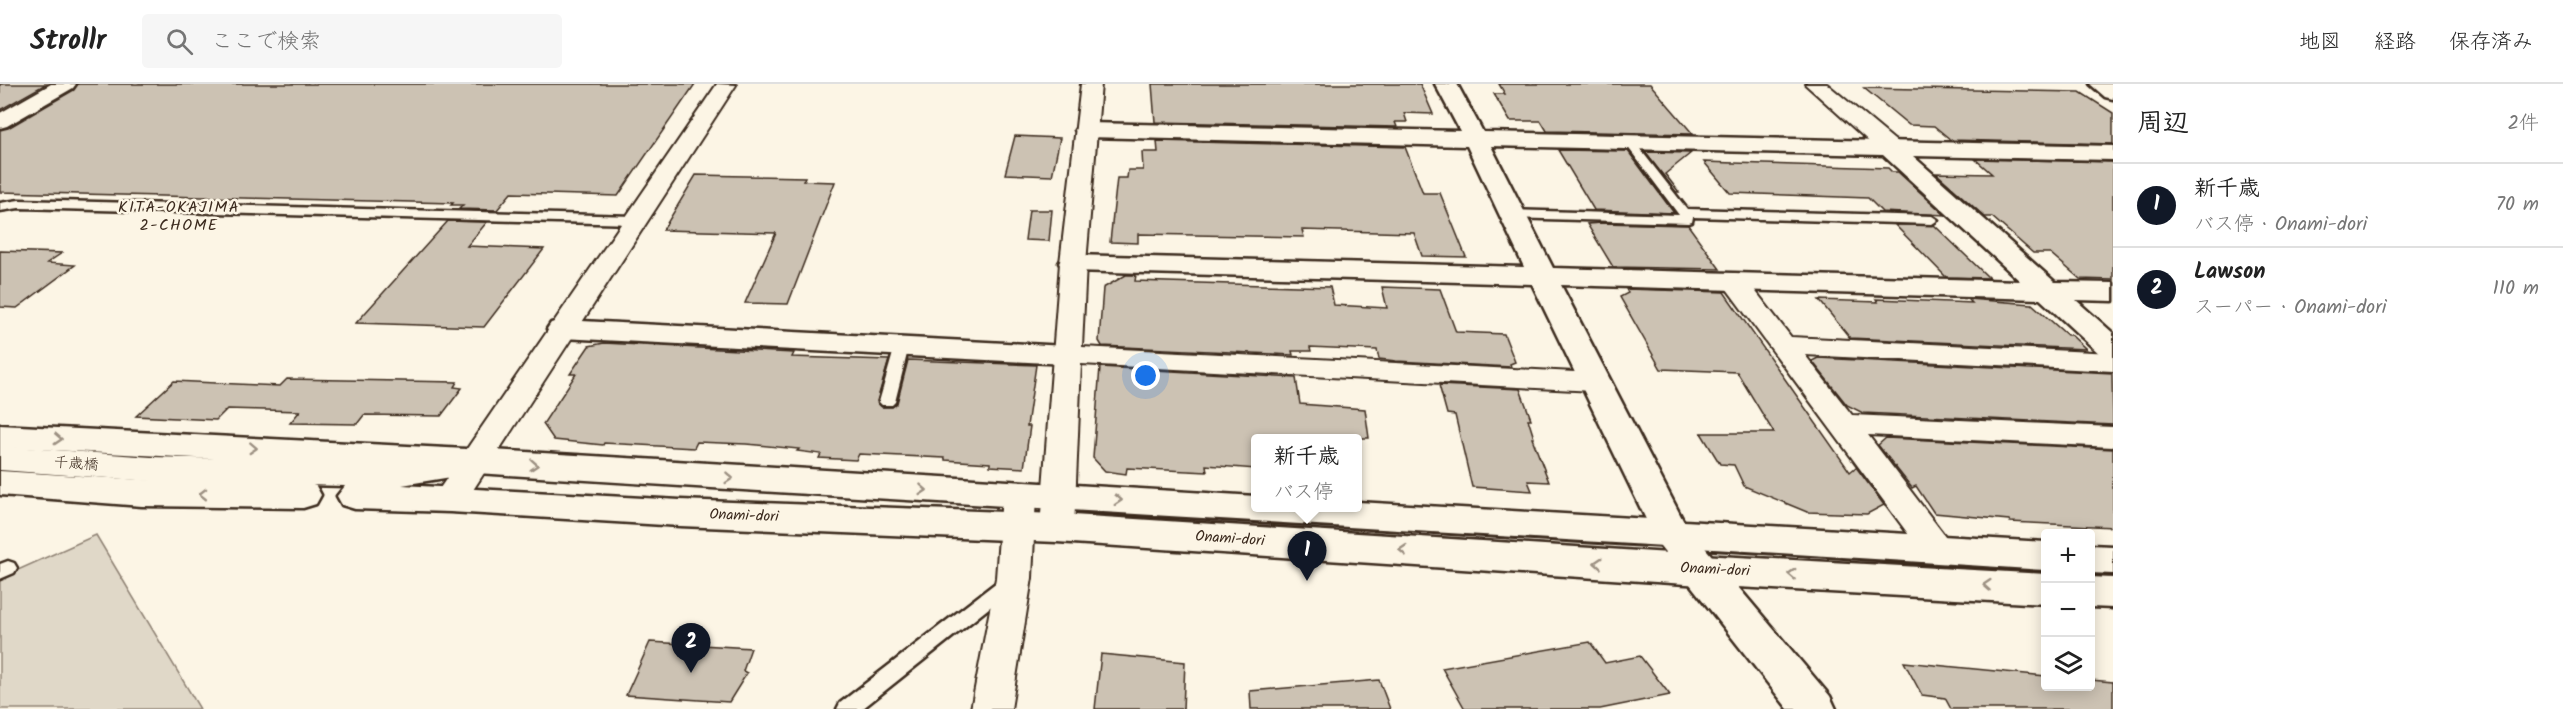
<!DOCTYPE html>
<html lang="ja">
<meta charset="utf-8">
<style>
:root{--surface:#fff;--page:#f6f6f6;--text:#222;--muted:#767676;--line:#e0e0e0;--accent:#111827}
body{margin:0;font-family:Kalam,"Klee One",sans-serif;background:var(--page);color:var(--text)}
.controls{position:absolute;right:18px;bottom:18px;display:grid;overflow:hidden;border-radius:6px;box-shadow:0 3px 15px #0003}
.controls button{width:54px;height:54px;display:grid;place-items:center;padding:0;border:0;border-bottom:2px solid var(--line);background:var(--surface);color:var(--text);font:30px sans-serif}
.you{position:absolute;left:1146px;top:292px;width:21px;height:21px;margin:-15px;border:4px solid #fff;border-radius:50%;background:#1a73e8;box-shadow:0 0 0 9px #1a73e833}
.badge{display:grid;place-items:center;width:39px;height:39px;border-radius:50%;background:var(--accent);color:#fff;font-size:20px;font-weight:700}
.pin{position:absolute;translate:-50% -50px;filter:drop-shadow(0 2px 3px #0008)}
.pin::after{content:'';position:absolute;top:32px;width:21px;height:18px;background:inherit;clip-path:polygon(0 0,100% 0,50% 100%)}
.popup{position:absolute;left:1251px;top:350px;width:111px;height:78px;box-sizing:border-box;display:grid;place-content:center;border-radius:6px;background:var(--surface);filter:drop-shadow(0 2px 4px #0005);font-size:20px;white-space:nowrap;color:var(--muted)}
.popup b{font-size:22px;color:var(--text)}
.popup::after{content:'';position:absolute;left:50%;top:100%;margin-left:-12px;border:12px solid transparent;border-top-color:var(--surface)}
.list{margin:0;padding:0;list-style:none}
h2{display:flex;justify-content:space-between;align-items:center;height:78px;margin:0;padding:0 24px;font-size:26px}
h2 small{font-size:20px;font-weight:400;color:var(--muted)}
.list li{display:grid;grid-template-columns:39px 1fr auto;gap:18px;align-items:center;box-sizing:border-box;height:84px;padding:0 24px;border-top:2px solid var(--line)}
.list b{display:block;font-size:22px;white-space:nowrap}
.list p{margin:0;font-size:20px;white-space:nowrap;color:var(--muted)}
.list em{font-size:20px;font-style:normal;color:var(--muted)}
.icon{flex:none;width:33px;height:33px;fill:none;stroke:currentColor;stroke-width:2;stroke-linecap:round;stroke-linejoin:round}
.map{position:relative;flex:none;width:2113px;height:625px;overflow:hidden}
header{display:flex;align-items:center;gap:36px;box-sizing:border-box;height:84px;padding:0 30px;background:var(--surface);border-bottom:2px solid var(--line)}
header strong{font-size:28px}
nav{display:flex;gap:33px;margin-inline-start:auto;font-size:21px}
.search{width:420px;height:54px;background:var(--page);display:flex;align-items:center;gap:15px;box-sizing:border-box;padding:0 21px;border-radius:6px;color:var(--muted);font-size:22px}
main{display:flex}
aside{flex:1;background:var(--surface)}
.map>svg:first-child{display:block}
</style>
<header>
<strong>Strollr</strong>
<div class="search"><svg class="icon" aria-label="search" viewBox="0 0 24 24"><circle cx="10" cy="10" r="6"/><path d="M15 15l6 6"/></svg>ここで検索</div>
<nav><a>地図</a><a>経路</a><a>保存済み</a></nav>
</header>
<main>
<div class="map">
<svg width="2113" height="625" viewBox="0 0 2113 625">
<rect width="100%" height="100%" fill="#fcf5e5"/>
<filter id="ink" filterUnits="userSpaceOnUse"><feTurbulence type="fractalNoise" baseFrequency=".0167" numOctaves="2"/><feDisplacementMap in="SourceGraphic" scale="12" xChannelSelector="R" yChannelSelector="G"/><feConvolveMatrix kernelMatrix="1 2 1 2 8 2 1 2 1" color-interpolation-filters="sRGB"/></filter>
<g filter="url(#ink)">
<!-- green -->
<path fill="#e0d8c8" stroke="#8e8173" stroke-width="1.5" d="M 96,451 L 200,625 L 0,625 L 0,494 Z"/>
<!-- building -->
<g fill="#ccc2b3" stroke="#3b2a1e" stroke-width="1.5">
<path d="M 0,0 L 46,0 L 0,26 Z"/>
<path d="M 78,0 L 695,0 L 618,112 L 511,109 L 497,126 L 459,125 L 463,121 L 451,121 L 453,119 L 0,108 L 0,46 L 8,44 L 74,6 Z"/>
<path d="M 1152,0 L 1420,0 L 1433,30 L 1404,29 L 1407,38 L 1395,38 L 1397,43 L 1155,38 Z"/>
<path d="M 1499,0 L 1650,0 L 1693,50 L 1547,47 L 1541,37 L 1510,37 L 1494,10 L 1505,10 Z"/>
<path d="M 1864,4 L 2080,8 L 2113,29 L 2113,60 L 1951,56 L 1934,42 L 1909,41 Z"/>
<path d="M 1015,52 L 1060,54 L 1052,92 L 1005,90 Z"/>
<path d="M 1157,57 L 1405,63 L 1423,109 L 1440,109 L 1466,173 L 1422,172 L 1414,149 L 1302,146 L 1304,153 L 1138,150 L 1138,159 L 1110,158 L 1117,94 L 1127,94 L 1128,86 L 1143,86 L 1142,68 L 1158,68 Z"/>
<path d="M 1558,66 L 1628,67 L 1674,129 L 1594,126 Z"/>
<path d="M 1645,68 L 1691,69 L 1665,90 L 1679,108 L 1676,108 Z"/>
<path d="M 1975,75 L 2113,78 L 2113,196 L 2080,195 L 2050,169 L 2033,169 L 1992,133 L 1985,133 L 1936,89 L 1992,90 Z"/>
<path d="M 1704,78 L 1888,84 L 1892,88 L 1898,88 L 1945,131 L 1882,128 L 1868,114 L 1730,109 Z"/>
<path d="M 696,91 L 805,93 L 803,97 L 835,98 L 788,220 L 745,219 L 776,149 L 663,146 Z"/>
<path d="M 1029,126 L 1052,126 L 1049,157 L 1025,156 Z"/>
<path d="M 448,137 L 487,138 L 467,162 L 544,165 L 484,243 L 356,239 Z"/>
<path d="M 1602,139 L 1688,141 L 1720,185 L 1613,183 L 1587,140 Z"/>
<path d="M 1895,141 L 1934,141 L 1989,194 L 1946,193 Z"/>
<path d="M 0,167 L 62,169 L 47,179 L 75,181 L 17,224 L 0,223 Z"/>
<path d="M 1126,191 L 1136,191 L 1135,197 L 1330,203 L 1334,221 L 1387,224 L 1382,203 L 1440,205 L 1456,248 L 1504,250 L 1515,278 L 1510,280 L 1511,283 L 1396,277 L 1379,275 L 1377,266 L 1310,263 L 1311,267 L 1292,267 L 1293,271 L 1102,262 L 1099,257 L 1103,204 Z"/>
<path d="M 1626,205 L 1724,208 L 1850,388 L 1856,383 L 1884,421 L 1867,430 L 1807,428 L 1744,402 L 1734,381 L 1720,380 L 1701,349 L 1774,349 L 1737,288 L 1661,285 L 1620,213 L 1628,209 Z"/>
<path d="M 1876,215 L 1972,219 L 1968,215 L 2032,220 L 2067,251 L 2071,251 L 2086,265 L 1850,254 L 1819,216 L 1878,218 Z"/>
<path d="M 604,259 L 794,269 L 792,273 L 889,276 L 877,317 L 882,323 L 892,323 L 897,319 L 908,276 L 1036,281 L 1027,342 L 1030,342 L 1024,384 L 990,382 L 990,379 L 945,376 L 945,374 L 859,370 L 856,376 L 819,374 L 821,370 L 797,367 L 799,365 L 746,360 L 697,358 L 694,364 L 604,359 L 603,361 L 554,356 L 543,340 L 576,290 L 570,290 L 589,262 Z"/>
<path d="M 1818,274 L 2112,289 L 2113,341 L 1863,329 L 1847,321 L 1812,277 Z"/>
<path d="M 1100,283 L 1296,294 L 1300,320 L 1365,325 L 1369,354 L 1256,354 L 1256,385 L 1206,381 L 1207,388 L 1127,384 L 1126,390 L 1105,387 L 1093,374 Z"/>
<path d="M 287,295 L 457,298 L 454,303 L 462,304 L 441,332 L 364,331 L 357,340 L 290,339 L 300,327 L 227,325 L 216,336 L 136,332 L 174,297 L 280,302 Z"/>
<path d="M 1439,301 L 1520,305 L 1531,335 L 1528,335 L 1534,354 L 1532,354 L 1549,398 L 1528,397 L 1532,407 L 1472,403 L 1455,331 L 1447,330 Z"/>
<path d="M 1886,354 L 2113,365 L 2113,443 L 2010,438 L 2009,436 L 1934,429 L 1916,402 L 1912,404 L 1878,361 Z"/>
<path d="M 650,558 L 751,564 L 743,587 L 747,589 L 729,618 L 626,611 Z"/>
<path d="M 1590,558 L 1605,579 L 1640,572 L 1670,611 L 1600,625 L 1465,625 L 1442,584 Z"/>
<path d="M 1101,570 L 1185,578 L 1183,625 L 1095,625 Z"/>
<path d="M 1904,578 L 2046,592 L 2046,603 L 2091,603 L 2091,596 L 2113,598 L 2113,625 L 1951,625 L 1945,614 L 1922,611 Z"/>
<path d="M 1379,596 L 1390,625 L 1251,625 L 1250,607 Z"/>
</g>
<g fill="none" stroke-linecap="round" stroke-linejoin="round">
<defs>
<g id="service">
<path d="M 1629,55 L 1633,56 L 1687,125 L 1932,132 L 1938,136 L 1932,140 L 1693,133 L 1692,138 L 1688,139 L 1510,134 L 1504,130 L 1510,126 L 1679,131 L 1624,58 Z"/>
<path d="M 19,116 L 634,132 L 640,136 L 634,140 L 19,124 L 0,127 L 0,119 Z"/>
<path d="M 902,258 L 909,262 L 895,318 L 892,321 L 882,321 L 879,318 L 895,262 Z"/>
<path d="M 8,477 L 14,479 L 17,484 L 14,489 L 0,495 L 0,480 Z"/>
<path d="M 1008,492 L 1014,494 L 1017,499 L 1014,504 L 862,625 L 837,625 L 840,619 L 1002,494 Z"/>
</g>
<g id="minor">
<path d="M 51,0 L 76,0 L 73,4 L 7,42 L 0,44 L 0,29 Z"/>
<path d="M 717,0 L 736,1 L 462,423 L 450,427 L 438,423 L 433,415 L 438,407 Z"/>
<path d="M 1081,0 L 1101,0 L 1086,179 L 1082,263 L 1594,289 L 1604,292 L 1609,298 L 1604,304 L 1594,307 L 1081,280 L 1074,444 L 1069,453 L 1057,456 L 1045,453 L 1040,444 L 1060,179 Z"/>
<path d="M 1805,0 L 1827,0 L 1899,60 L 1902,65 L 1899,70 L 1891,72 L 1883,70 Z"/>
<path d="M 1734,189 L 1743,191 L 1791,253 L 2113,269 L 2113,287 L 1805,271 L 1852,331 L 2113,343 L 2113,363 L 1868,351 L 1955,465 L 1950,474 L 1938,478 L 1926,474 L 1721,197 L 1725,191 Z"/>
<path d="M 1019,400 L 1031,404 L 1036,412 L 1032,494 L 1011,625 L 971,625 L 996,494 L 1002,412 L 1007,404 Z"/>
</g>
<g id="tertiary">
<path d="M 1435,0 L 1457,0 L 1483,48 L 2113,62 L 2113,76 L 1913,72 L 2055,198 L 2113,199 L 2113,217 L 2076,216 L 2113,249 L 2113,274 L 2102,272 L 2040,215 L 1561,201 L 1685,440 L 1830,612 L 1836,625 L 1788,625 L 1657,458 L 1532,200 L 1073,187 L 1063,185 L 1059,179 L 1063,173 L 1073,171 L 1524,183 L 1467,62 L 1087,53 L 1079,51 L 1075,46 L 1079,41 L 1087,39 L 1460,47 ZM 1491,62 L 1883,71 L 2020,197 L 1553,184 Z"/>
<path d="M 2090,0 L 2113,0 L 2113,15 L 2105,13 Z"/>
<path d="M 562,236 L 1066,262 L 1077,264 L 1082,271 L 1077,278 L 1066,280 L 562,254 L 551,251 L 547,245 L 551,239 Z"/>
<path d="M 0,341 L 466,365 L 478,369 L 484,377 L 478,385 L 466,389 L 0,363 Z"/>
<path d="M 0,387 L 142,396 L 303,398 L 316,402 L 321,411 L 316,420 L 303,424 L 142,422 L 0,411 Z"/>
</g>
<g id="primary">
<path d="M 0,362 L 151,373 L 386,379 L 476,365 L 1256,412 L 1256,424 L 1358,424 L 1358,418 L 2046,458 L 2046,486 C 1522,452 999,423 476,389 L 402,401 L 680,416 L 1057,430 L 1701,471 L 2046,490 L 2046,520 L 1701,501 L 1057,458 L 680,442 L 450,428 L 355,425 L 342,421 L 337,412 L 345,402 L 151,397 L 0,386 Z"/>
<path d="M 2090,461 L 2113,462 L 2113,490 L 2090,489 Z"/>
<path d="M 2090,493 L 2113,494 L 2113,524 L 2090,523 Z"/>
</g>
</defs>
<!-- service casing -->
<use href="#service" stroke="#3b2a1e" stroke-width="5"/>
<!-- minor casing -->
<use href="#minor" stroke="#3b2a1e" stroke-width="4"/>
<!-- tertiary casing -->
<use href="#tertiary" stroke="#3b2a1e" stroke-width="5"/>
<!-- primary casing -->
<use href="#primary" stroke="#3b2a1e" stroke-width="5"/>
<!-- service -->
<use href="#service" fill="#fcf5e5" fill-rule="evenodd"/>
<!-- minor -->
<use href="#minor" fill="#fcf5e5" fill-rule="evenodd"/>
<!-- tertiary -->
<use href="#tertiary" fill="#fcf5e5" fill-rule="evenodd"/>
<!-- primary -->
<use href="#primary" fill="#fcf5e5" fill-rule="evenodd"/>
</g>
<!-- one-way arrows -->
<defs><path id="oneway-chevron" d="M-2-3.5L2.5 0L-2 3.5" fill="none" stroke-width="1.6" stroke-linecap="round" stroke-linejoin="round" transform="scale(1.5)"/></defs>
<g stroke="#9c9082">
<use href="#oneway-chevron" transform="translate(58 355) rotate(3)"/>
<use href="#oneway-chevron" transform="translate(253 364) rotate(3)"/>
<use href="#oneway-chevron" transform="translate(534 381) rotate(4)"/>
<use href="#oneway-chevron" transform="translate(729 394) rotate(4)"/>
<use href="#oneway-chevron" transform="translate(923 406) rotate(4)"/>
<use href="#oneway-chevron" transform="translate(203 410) rotate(-179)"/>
<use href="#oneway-chevron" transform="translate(1118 416) rotate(3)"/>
<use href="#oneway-chevron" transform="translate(1403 466) rotate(-176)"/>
<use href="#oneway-chevron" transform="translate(1598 479) rotate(-176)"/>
<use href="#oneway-chevron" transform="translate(1792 490) rotate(-177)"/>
<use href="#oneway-chevron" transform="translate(1987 501) rotate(-176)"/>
</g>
</g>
<g text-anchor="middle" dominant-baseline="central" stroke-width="5" stroke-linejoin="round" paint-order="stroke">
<!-- street labels -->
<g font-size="15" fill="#3b2a1e" stroke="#fcf5e5">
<text transform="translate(76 380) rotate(4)">千歳橋</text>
<text transform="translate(744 432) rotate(2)">Onami-dori</text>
<text transform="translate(1230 455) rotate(4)">Onami-dori</text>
<text transform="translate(1715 486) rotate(3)">Onami-dori</text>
</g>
<!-- neighbourhood labels -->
<g font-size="16" letter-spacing="1.5" fill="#3b2a1e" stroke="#fcf5e5">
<text x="179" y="123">KITA-OKAJIMA<tspan x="179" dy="18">2-CHOME</tspan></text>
</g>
</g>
</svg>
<div class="controls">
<button>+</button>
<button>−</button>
<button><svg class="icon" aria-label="layers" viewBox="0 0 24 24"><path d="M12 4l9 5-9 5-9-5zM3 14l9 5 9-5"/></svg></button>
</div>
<div class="you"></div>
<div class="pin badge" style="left:1307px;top:497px">1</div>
<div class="popup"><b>新千歳</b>バス停</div>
<div class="pin badge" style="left:691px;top:589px">2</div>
</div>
<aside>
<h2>周辺<small>2件</small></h2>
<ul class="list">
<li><span class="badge">1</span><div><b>新千歳</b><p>バス停 · Onami-dori</p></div><em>70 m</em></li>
<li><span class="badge">2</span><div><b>Lawson</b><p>スーパー · Onami-dori</p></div><em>110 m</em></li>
</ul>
</aside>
</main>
